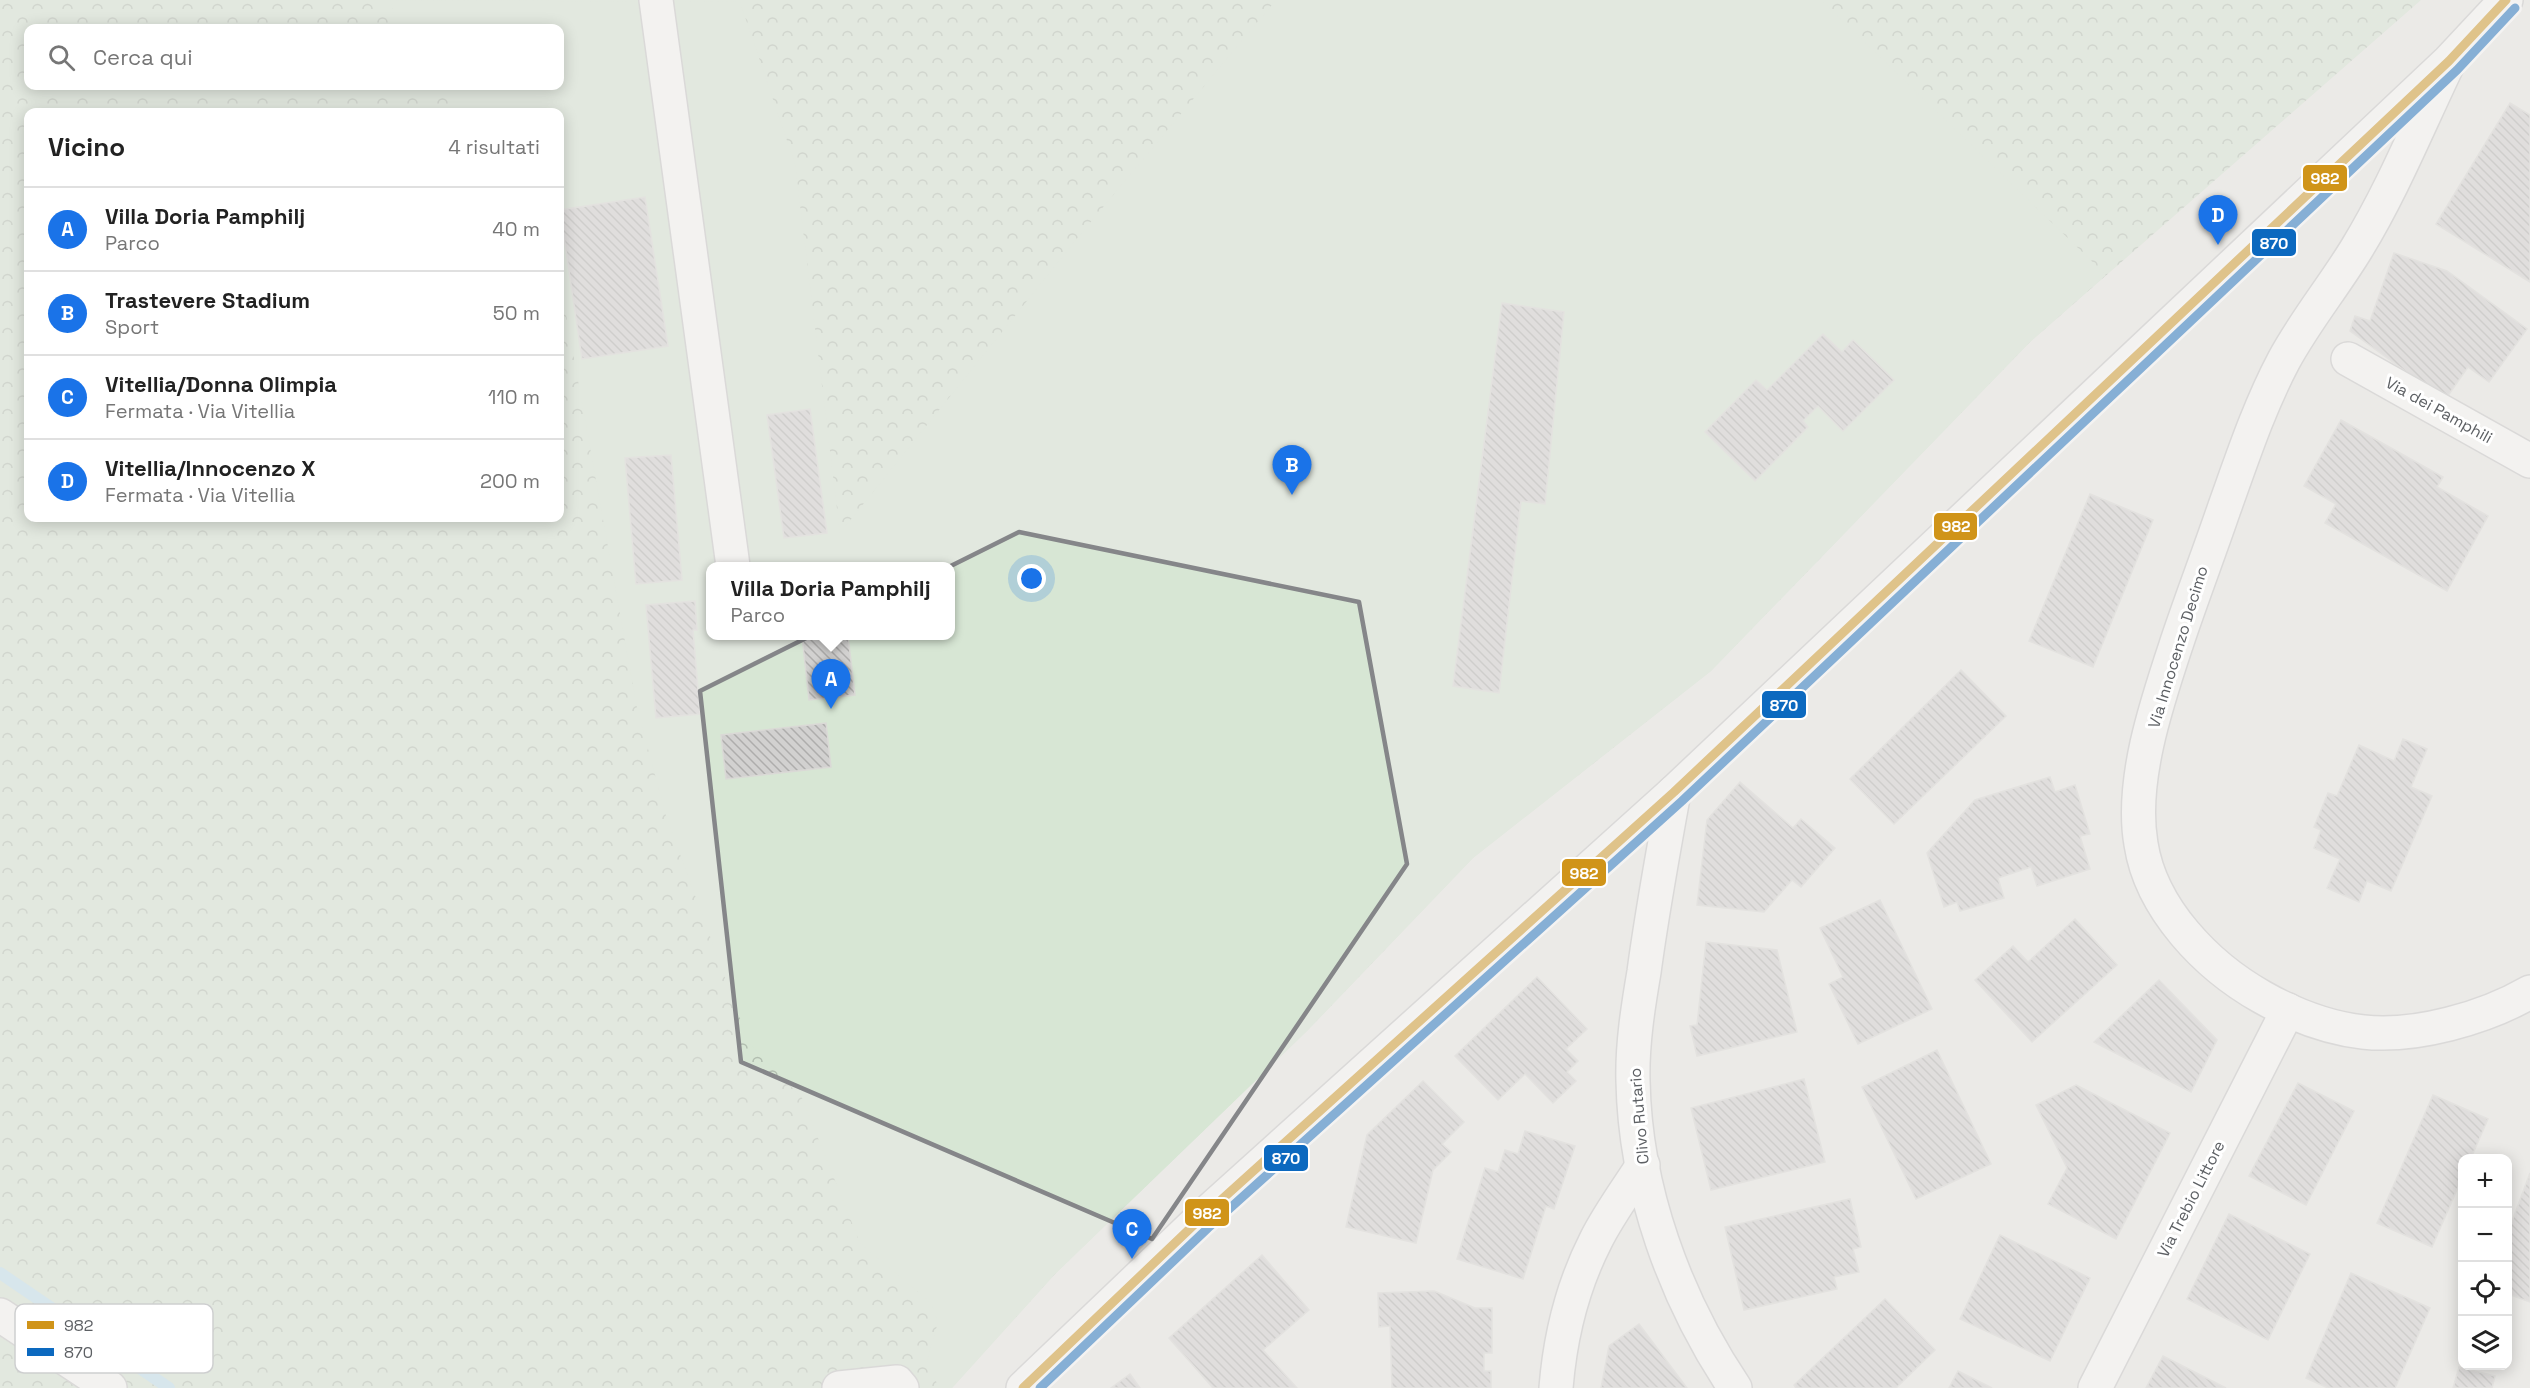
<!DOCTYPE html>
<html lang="it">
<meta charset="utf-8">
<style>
:root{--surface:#fff;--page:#f2f2f2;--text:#222;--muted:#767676;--line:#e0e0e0;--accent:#1a73e8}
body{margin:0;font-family:"Space Grotesk",sans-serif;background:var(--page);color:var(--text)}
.controls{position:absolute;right:18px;bottom:18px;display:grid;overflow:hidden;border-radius:12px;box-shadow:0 3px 15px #0003}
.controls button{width:54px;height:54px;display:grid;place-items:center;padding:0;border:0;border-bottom:2px solid var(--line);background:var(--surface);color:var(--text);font:30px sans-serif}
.you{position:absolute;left:1032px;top:579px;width:21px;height:21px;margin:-15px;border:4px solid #fff;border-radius:50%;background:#1a73e8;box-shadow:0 0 0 9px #1a73e833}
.badge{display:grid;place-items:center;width:39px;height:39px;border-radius:50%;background:var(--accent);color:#fff;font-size:20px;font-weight:700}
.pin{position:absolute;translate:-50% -50px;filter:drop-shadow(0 2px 3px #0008)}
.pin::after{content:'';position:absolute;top:32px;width:21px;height:18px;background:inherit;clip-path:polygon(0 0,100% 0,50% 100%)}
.popup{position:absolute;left:706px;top:562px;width:249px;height:78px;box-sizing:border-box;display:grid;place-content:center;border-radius:12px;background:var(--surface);filter:drop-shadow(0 2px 4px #0005);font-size:20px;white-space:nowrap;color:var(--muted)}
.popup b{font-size:22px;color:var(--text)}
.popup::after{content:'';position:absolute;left:50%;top:100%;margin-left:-12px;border:12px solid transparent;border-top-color:var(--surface)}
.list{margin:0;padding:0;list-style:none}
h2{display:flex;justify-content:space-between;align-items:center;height:78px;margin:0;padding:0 24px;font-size:26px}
h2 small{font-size:20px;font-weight:400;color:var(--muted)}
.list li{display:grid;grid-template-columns:39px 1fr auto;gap:18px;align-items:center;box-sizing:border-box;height:84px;padding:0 24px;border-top:2px solid var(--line)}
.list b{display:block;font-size:22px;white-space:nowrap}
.list p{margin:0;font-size:20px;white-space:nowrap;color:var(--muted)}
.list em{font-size:20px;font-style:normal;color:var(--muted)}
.icon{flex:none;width:33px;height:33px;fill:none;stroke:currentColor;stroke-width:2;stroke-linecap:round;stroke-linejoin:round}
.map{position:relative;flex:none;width:2530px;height:1388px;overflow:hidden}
.search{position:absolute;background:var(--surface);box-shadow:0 3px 15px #0003;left:24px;top:24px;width:540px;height:66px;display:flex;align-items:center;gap:15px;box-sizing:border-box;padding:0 21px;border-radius:12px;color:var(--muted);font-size:22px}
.panel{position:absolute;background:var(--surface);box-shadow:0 3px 15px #0003;left:24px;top:108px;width:540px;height:414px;border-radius:12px}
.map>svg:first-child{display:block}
</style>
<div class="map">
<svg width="2530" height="1388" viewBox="0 0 2530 1388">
<defs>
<pattern id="forest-crowns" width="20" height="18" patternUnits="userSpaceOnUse" patternTransform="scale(1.5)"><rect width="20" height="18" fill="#d7e6d4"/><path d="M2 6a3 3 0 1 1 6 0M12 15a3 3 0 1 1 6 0" fill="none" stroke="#b2beb0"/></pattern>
<pattern id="building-back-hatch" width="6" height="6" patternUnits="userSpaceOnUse" patternTransform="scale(1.5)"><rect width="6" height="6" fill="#d2d1d0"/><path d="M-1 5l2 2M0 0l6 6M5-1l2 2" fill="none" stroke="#aeadac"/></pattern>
</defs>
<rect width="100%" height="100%" fill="#ebeae7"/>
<!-- forest -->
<path fill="url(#forest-crowns)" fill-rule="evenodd" d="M 0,0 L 2421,0 L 2030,342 L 1711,671 L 1473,858 L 1307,1031 L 1055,1274 L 952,1388 L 0,1388 ZM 28,28 L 560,28 L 560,86 L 28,86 ZM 28,112 L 560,112 L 560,518 L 28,518 ZM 711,566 L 951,566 L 951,636 L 711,636 Z"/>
<!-- pitch -->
<path fill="#d7e6d4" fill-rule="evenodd" d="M 390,0 L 740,2 L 795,164 L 840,533 L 1084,230 L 1276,0 L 1821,0 L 2106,275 L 2030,342 L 1711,671 L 1473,858 L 1307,1031 L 1055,1274 L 952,1388 L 939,1388 L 927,1361 L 938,1322 L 931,1303 L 860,1243 L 802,1098 L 749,1043 L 666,816 L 637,708 L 560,281 L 560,112 L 466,112 L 427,86 L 560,86 L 560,28 L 397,28 ZM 711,566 L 951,566 L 951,636 L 711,636 Z"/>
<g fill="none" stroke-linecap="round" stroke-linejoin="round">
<!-- stream -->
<path stroke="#bfe2f2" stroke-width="12" d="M 0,1273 L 169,1388"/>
</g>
<!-- building -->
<g fill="url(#building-back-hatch)" stroke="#dad9d6" stroke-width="1.5">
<path d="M 2510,103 L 2530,115 L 2530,282 L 2436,224 Z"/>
<path d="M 645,197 L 668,346 L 582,359 L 560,210 Z"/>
<path d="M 2394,253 L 2447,271 L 2527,329 L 2489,382 L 2468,367 L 2445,400 L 2350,331 L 2355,316 L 2370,321 Z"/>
<path d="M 1502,303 L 1564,312 L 1545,504 L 1521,501 L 1499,693 L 1453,686 Z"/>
<path d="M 1823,334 L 1842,352 L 1853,340 L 1894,380 L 1843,431 L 1818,406 L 1803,421 L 1808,427 L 1755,481 L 1705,432 L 1756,380 L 1767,390 Z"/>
<path d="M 810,409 L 827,533 L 784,538 L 767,415 Z"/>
<path d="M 2341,420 L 2443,477 L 2437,487 L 2488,516 L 2447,591 L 2325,523 L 2336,504 L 2304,486 Z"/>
<path d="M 671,455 L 682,580 L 636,584 L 625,458 Z"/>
<path d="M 2090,494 L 2153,520 L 2093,667 L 2029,641 Z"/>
<path d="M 695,601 L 697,630 L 693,630 L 700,714 L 656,718 L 646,605 Z"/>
<path d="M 802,636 L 848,636 L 855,695 L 809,700 Z"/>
<path d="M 1961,670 L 2006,716 L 1894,824 L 1850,779 Z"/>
<path d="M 826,723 L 831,767 L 726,779 L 721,735 Z"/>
<path d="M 2403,739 L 2427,749 L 2411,787 L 2432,796 L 2391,891 L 2367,881 L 2359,902 L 2327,888 L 2340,859 L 2314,848 L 2321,830 L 2314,827 L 2328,793 L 2337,796 L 2359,745 L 2394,761 Z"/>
<path d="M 2050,777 L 2055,792 L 2075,785 L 2090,834 L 2080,836 L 2090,869 L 2037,886 L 2031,867 L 1998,878 L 2004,898 L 1960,911 L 1957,902 L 1944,907 L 1927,853 L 1975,800 Z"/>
<path d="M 1740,782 L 1793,828 L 1801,819 L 1835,848 L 1801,887 L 1792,880 L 1764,912 L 1697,905 L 1707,820 Z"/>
<path d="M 1880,900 L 1932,1009 L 1858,1044 L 1829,984 L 1843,977 L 1820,928 Z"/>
<path d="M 2075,919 L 2117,965 L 2032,1042 L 1975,980 L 2013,946 L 2028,962 Z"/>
<path d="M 1706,942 L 1777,950 L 1797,1032 L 1697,1056 L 1690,1026 L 1697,1025 Z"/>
<path d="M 1537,977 L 1587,1029 L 1566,1049 L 1578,1061 L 1567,1072 L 1576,1081 L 1553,1103 L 1525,1074 L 1498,1100 L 1455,1056 Z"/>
<path d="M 2159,980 L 2217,1040 L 2191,1092 L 2094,1042 Z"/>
<path d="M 1937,1050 L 1991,1164 L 1916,1199 L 1862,1087 Z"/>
<path d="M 1804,1079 L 1825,1162 L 1711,1190 L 1691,1108 Z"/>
<path d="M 1423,1081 L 1464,1122 L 1442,1144 L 1451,1152 L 1433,1170 L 1416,1243 L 1346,1227 L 1367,1135 Z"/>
<path d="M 2298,1083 L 2354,1111 L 2306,1205 L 2249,1176 Z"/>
<path d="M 2076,1085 L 2170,1133 L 2116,1239 L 2048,1204 L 2067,1168 L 2036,1105 Z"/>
<path d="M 2433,1095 L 2488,1119 L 2471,1158 L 2462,1158 L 2462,1178 L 2432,1247 L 2377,1223 Z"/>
<path d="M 1525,1131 L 1575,1146 L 1554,1209 L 1546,1206 L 1523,1279 L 1457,1259 L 1485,1168 L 1498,1172 L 1505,1150 L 1518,1154 Z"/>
<path d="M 2530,1173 L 2530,1302 L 2508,1294 L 2508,1232 Z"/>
<path d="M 1850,1199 L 1861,1247 L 1853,1249 L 1859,1272 L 1834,1277 L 1837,1289 L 1744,1310 L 1725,1227 Z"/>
<path d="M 2229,1214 L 2310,1254 L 2268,1340 L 2187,1299 Z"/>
<path d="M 2000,1235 L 2090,1278 L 2050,1361 L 1960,1319 Z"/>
<path d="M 1262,1255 L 1309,1310 L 1263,1350 L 1297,1388 L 1213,1388 L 1169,1338 Z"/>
<path d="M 2351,1273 L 2430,1308 L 2395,1388 L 2328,1388 L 2306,1378 Z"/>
<path d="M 1434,1291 L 1475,1308 L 1492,1308 L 1492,1353 L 1484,1353 L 1484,1371 L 1491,1371 L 1491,1388 L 1392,1388 L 1390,1326 L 1379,1327 L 1378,1293 Z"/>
<path d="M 1885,1299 L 1935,1350 L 1896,1388 L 1796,1388 L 1794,1385 Z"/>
<path d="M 1639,1324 L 1687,1388 L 1601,1388 L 1609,1346 Z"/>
<path d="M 2163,1356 L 2226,1388 L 2146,1388 Z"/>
<path d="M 2459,1367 L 2495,1376 L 2492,1388 L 2453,1388 Z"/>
<path d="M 1958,1371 L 1992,1388 L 1949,1388 Z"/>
<path d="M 1130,1374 L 1140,1388 L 1111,1388 Z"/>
</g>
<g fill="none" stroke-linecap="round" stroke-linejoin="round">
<defs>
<g id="pedestrian">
<path d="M 656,0 L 733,566"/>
<path d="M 0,1315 L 110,1388"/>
<path d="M 839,1388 L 897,1382 L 902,1388"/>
</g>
<g id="minor">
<path d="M 2449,62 C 2419,124 2393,189 2357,248 C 2334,286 2305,321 2284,360 C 2259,407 2242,459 2224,509 C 2209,553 2192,597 2177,642 C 2157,702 2130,781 2141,844 C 2151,909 2207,966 2262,997 C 2292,1014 2328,1028 2363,1032 C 2415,1038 2485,1018 2530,992"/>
<path d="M 2348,359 L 2530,461"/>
<path d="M 1674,792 C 1663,852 1652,912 1644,972 C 1638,1007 1632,1045 1633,1081 C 1635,1189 1675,1299 1735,1388"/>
<path d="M 1556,1388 C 1560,1338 1573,1285 1596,1240 C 1609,1214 1627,1190 1643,1165"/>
<path d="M 2095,1388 L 2288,1010"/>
</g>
<path id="tertiary" d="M 1023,1388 L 1200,1219 L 1674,792 L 2449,61 L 2506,0"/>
</defs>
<!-- pedestrian casing -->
<use href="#pedestrian" stroke="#c6c6c6" stroke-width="36"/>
<!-- minor casing -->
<use href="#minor" stroke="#c6c6c6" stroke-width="36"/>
<!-- tertiary casing -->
<use href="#tertiary" stroke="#c6c6c6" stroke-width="36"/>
<!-- pedestrian -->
<use href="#pedestrian" stroke="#fcfcfb" stroke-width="33"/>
<!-- minor -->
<use href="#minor" stroke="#fcfcfb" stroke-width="33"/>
<!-- tertiary -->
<use href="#tertiary" stroke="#fcfcfb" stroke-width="33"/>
<defs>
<path id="bus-1" d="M 1023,1388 L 1200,1219 L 1674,792 L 2449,61 L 2506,0"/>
<path id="bus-2" d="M 1040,1388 L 1208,1228 L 1682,801 L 2457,70 L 2515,8"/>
</defs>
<!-- bus-1 casing -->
<use href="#bus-1" stroke="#fff" stroke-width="14"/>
<!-- bus-2 casing -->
<use href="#bus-2" stroke="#fff" stroke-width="14"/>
<!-- bus-1 -->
<use href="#bus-1" stroke="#d09419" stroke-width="9"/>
<!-- bus-2 -->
<use href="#bus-2" stroke="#0c69bf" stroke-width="9"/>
</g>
<!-- marked area -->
<path d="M0 0H2530V1388H0ZM 1019,532 L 1359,602 L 1407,864 L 1152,1239 L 741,1062 L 700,691 Z" fill="#ebeae7" fill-opacity=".55" fill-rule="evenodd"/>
<path fill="none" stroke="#858689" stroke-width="4.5" stroke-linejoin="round" d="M 1019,532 L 1359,602 L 1407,864 L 1152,1239 L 741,1062 L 700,691 Z"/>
<g text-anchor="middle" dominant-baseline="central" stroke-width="6" stroke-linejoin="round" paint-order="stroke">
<!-- street labels -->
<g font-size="16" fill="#5d6064" stroke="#fff">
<text transform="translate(2439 410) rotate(29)">Via dei Pamphili</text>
<text transform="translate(2178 647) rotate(-73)">Via Innocenzo Decimo</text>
<text transform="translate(1639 1116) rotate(-95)">Clivo Rutario</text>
<text transform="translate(2191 1199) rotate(-63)">Via Trebio Littore</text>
</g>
</g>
<!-- legend -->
<rect x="15" y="1304" width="198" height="69" rx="9" fill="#fff" stroke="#cecfd0" stroke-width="1.5"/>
<rect x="27" y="1321" width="27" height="8" fill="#d09419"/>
<rect x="27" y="1348" width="27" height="8" fill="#0c69bf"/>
<g font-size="16" fill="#5d6064">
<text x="64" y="1331">982</text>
<text x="64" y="1358">870</text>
</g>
<g stroke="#fff" stroke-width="2">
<rect x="2302" y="164" width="46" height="28" rx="6" fill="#d09419"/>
<rect x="2251" y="228" width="46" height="29" rx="6" fill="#0c69bf"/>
<rect x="1933" y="512" width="45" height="29" rx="6" fill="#d09419"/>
<rect x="1761" y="690" width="46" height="29" rx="6" fill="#0c69bf"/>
<rect x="1561" y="858" width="46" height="29" rx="6" fill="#d09419"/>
<rect x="1263" y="1144" width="46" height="28" rx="6" fill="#0c69bf"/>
<rect x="1184" y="1198" width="46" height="29" rx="6" fill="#d09419"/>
</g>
<g font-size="16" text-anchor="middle" font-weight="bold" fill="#fff">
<text x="2325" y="184">982</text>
<text x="2274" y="249">870</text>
<text x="1956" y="532">982</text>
<text x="1784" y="711">870</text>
<text x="1584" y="879">982</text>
<text x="1286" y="1164">870</text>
<text x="1207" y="1219">982</text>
</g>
</svg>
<div class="controls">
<button>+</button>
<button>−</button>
<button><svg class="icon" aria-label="locate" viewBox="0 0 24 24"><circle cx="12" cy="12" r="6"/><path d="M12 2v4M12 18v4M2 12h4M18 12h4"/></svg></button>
<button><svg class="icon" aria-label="layers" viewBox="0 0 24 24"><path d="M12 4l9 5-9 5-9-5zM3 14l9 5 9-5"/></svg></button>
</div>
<div class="you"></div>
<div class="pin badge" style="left:831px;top:709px">A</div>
<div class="popup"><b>Villa Doria Pamphilj</b>Parco</div>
<div class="pin badge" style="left:1292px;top:495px">B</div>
<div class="pin badge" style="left:1132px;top:1259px">C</div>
<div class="pin badge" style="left:2218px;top:245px">D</div>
<div class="search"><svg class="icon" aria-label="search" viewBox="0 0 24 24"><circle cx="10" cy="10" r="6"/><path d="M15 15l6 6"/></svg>Cerca qui</div>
<section class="panel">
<h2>Vicino<small>4 risultati</small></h2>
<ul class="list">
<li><span class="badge">A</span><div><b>Villa Doria Pamphilj</b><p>Parco</p></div><em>40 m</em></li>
<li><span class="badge">B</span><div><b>Trastevere Stadium</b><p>Sport</p></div><em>50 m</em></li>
<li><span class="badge">C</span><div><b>Vitellia/Donna Olimpia</b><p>Fermata · Via Vitellia</p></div><em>110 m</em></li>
<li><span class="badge">D</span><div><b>Vitellia/Innocenzo X</b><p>Fermata · Via Vitellia</p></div><em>200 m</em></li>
</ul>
</section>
</div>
